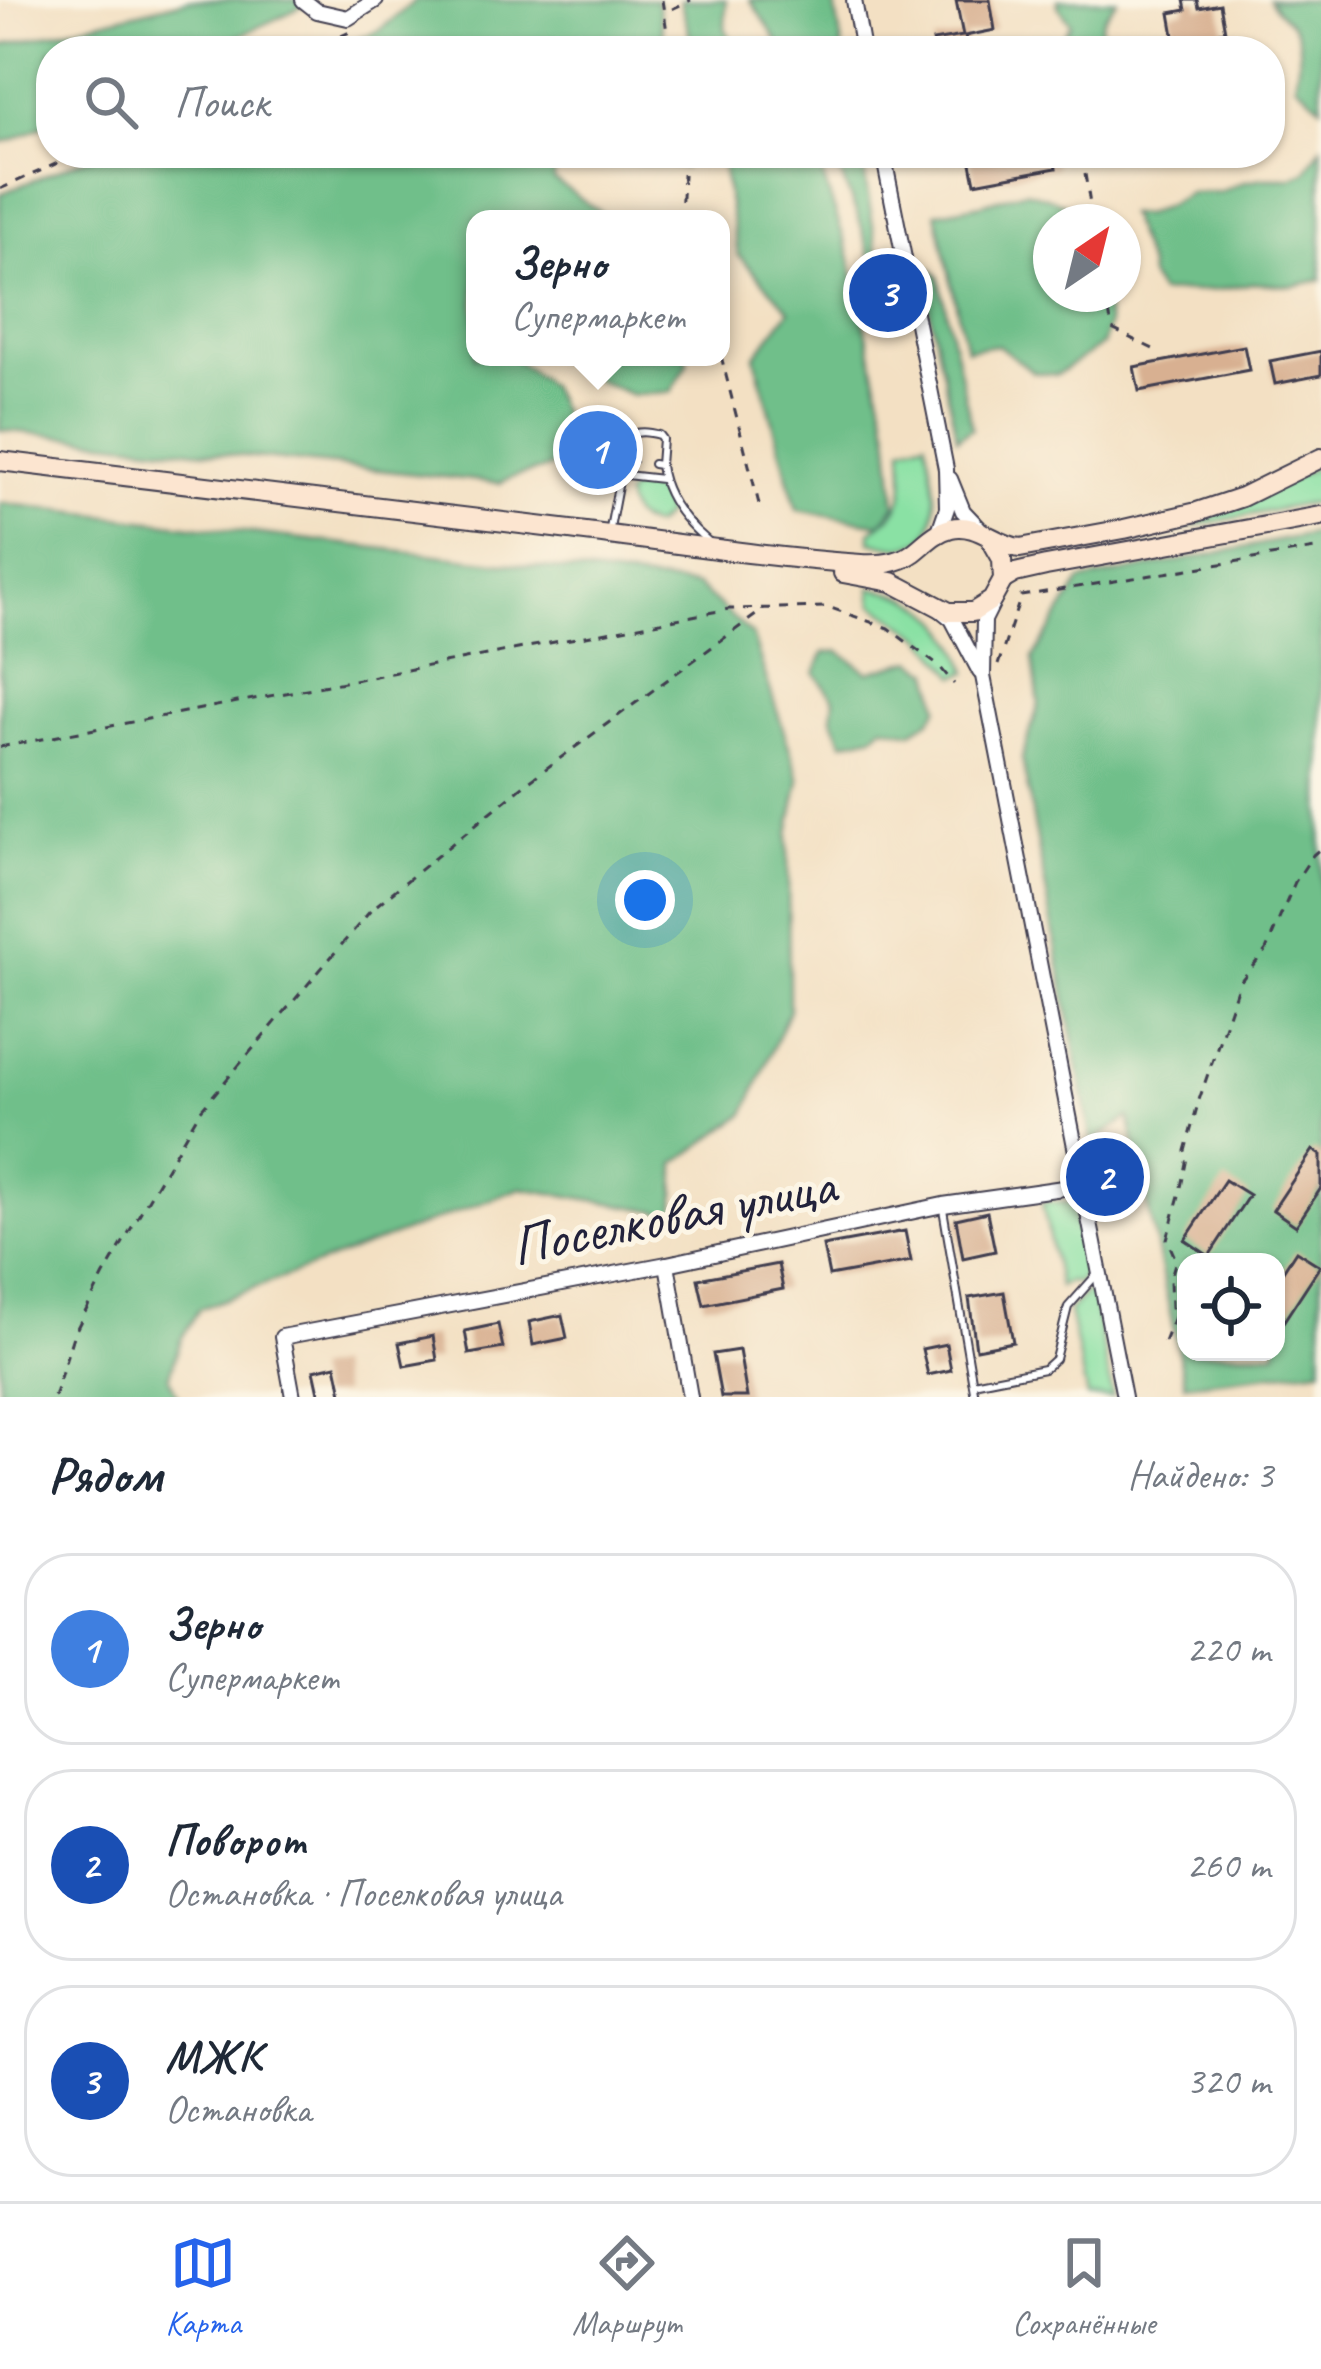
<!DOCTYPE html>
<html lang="ru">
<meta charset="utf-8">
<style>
:root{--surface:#fff;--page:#f6f6f7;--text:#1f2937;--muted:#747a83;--line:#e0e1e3;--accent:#2563eb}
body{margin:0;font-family:Caveat,sans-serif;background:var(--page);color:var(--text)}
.controls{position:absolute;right:36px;bottom:36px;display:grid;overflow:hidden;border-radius:24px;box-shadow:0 3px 9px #0004}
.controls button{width:108px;height:108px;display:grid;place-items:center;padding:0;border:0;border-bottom:3px solid var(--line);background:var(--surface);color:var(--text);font:60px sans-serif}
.compass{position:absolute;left:1033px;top:204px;width:108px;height:108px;border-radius:50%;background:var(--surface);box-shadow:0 3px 9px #0004;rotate:35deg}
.you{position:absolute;left:645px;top:900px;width:42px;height:42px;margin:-30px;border:9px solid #fff;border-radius:50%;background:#1a73e8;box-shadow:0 0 0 18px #1a73e833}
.badge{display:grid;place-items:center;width:78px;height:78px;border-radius:50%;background:var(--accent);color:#fff;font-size:39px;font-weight:700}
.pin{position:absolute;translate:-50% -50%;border:6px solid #fff;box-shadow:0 3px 12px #0006}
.popup{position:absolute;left:466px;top:210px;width:264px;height:156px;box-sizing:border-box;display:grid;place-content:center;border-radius:24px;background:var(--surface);filter:drop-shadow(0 3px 9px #0005);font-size:39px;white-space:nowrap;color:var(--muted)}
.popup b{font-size:45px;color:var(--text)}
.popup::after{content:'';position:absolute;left:50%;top:100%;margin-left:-24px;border:24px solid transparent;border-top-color:var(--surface)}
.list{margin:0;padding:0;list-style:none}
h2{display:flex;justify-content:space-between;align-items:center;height:156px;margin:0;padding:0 48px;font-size:51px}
h2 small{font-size:39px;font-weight:400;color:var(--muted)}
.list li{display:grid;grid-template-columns:78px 1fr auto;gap:36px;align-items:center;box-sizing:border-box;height:192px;margin:0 24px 24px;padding:0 24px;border:3px solid var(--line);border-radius:48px}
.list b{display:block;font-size:45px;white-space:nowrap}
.list p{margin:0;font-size:39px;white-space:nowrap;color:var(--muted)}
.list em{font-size:39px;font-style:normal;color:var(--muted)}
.icon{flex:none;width:66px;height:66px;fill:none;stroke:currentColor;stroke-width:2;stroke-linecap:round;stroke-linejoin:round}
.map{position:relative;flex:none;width:1321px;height:1397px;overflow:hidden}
.search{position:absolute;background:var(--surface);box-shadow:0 3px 9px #0004;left:36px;right:36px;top:36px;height:132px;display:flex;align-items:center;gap:30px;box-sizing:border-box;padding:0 42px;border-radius:48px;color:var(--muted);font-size:45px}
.sheet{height:804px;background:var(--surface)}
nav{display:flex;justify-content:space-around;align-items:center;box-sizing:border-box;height:168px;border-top:3px solid var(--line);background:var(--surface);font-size:33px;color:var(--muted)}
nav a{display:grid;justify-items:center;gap:6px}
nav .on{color:var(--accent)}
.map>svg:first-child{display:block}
</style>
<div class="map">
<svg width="1321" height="1397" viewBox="0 0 1321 1397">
<rect width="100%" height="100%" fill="#fcf5e5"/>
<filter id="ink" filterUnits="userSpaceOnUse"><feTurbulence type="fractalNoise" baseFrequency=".00833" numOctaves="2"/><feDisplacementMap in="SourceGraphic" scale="24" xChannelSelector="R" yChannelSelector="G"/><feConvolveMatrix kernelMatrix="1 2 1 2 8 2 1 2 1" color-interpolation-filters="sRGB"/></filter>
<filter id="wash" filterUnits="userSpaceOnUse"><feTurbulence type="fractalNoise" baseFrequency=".004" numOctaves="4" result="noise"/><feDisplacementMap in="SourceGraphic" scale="48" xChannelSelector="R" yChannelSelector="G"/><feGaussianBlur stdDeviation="2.7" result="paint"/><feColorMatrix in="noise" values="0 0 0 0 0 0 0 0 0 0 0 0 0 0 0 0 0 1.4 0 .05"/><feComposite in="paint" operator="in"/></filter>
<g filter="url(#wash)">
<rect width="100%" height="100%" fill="#f3e0c3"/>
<!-- green -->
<g fill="#8ae1a4" stroke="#568270" stroke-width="3">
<path d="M 926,440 C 932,472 953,543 900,547 C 891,547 880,543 871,541 L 871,531 C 911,507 904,489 903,447 Z"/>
<path d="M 1321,465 L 1321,501 L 1184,528 Z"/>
<path d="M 640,487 L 657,490 L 662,499 L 666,515 L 654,526 C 636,522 629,516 625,497 L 629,491 Z"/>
<path d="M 871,588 C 925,595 951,622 968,672 L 956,676 L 923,637 L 873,604 Z"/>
<path d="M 1042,1202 L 1071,1203 L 1087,1271 L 1078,1283 L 1068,1282 L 1059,1287 Z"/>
<path d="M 1091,1288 L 1113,1397 L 1087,1397 L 1069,1311 Z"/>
</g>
<!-- forest -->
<g fill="#6fbf8a" stroke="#487062" stroke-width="3" fill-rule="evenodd">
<path d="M 188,0 L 296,0 L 304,6 L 206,51 L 51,51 L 51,122 L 13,140 L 0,142 L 0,46 Z"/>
<path d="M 416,0 L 657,0 L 666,51 L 333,51 L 381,29 Z"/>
<path d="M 680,0 L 726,0 L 725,28 L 737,51 L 694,51 Z"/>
<path d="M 750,0 L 834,0 L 843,51 L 784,51 Z"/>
<path d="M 1058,0 L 1117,0 C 1101,21 1095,26 1108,51 L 1086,51 L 1084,45 L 1071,48 L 1059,44 L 1071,23 L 1058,6 Z"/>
<path d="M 1269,0 L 1321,0 L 1321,106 L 1295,83 C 1298,63 1305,39 1290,23 C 1282,15 1275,10 1269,0 Z"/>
<path d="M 1321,147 L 1321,280 L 1292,286 L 1252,283 L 1217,290 L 1159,293 L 1149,277 L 1148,266 L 1128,214 L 1144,215 L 1168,205 L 1189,193 L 1220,192 L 1244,182 L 1262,178 L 1290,178 L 1305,172 Z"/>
<path d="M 99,153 L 681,153 L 683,168 L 552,153 L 554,180 L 610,219 L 475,219 L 475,357 L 512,357 L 549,386 L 574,441 C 551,482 533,464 500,483 L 0,430 L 0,194 Z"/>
<path d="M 720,153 L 810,153 L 818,162 L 848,250 L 889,432 L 896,505 L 880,524 L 797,510 L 755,356 L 790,310 L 738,255 Z"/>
<path d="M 832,153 L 861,153 L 888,314 L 859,219 Z"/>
<path d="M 1025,191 C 1046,197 1072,201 1083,222 L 1051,222 L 1051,294 L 1104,294 L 1108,325 L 1102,345 L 1056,375 L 1033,372 L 998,345 L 966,349 L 936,213 L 982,204 Z"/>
<path d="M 931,269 L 939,278 L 972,428 L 957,438 L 923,280 Z"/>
<path d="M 569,357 L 687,357 L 688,363 L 671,392 L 632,395 L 594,379 Z"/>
<path d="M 0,503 L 697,586 L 752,635 L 800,780 L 788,838 L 789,1010 L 745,1114 L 676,1163 L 675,1214 L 521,1188 L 199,1309 L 181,1339 L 169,1378 L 178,1397 L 0,1397 Z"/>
<path d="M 1321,532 L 1321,1368 L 1185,1384 L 1129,1117 L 1092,1143 L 1022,758 L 1039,704 L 1033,658 L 1081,581 ZM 1186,1262 L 1276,1262 L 1276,1352 L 1186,1352 Z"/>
<path d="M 839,651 L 868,672 L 913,660 L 931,671 L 939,707 L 930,720 L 911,732 L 883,726 L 874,735 L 843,742 L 832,717 L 834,699 L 815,673 L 824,653 Z"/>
</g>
<g id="blocks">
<!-- building -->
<g fill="#d8b091">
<path d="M 956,0 L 990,0 L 995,30 L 965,36 L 968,51 L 935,51 L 933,41 L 963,36 Z"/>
<path d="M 1184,0 L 1197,0 L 1199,8 L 1220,4 L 1225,31 L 1205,35 L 1208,51 L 1195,51 L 1193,38 L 1175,41 L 1170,13 L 1186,10 Z"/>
<path d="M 969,153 L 1053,153 L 1056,168 L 975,183 Z"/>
<path d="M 1244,346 L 1249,370 L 1139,391 L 1134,367 Z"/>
<path d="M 1321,351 L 1321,375 L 1275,384 L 1270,361 Z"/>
<path d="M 589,439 L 613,444 L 610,464 L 585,459 Z"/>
<path d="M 1313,1150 L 1321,1155 L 1321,1188 L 1296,1226 L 1273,1210 Z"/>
<path d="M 1225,1180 L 1249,1195 L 1209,1256 L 1185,1240 Z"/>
<path d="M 987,1212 L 995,1251 L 963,1258 L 956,1219 Z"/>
<path d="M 905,1231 L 911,1261 L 829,1276 L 823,1246 Z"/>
<path d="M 1296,1251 L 1320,1266 L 1276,1333 L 1276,1282 Z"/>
<path d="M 778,1264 L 783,1289 L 704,1305 L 698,1279 Z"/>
<path d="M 1004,1292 L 1013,1342 L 976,1349 L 969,1298 Z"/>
<path d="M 562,1315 L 567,1338 L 533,1345 L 529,1322 Z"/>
<path d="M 498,1324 L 503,1348 L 469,1354 L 465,1331 Z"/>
<path d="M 433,1336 L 437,1360 L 404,1366 L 399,1343 Z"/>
<path d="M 946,1344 L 951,1370 L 928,1375 L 922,1349 Z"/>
<path d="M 739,1350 L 747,1397 L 721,1397 L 713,1354 Z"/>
<path d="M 336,1365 L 342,1393 L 320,1397 L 314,1370 Z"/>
</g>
</g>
</g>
<g filter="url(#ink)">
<use href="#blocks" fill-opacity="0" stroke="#413e4f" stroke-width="3"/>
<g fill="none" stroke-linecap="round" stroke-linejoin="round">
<defs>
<g id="lane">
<path d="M 653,464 L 660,465 C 664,497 684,521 708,541"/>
<path d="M 621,470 C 626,442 624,425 659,435 L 662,439 L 660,465"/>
<path d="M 620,480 L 626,475 L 662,479"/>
<path d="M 609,534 L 621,470 L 626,462 L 632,461"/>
<path d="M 943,1209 L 975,1397"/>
<path d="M 973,1383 L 1044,1369 L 1055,1359 L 1068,1307 L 1099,1272"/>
</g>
<g id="street">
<path d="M 303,0 L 317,11 L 348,18 L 376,0"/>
<path d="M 854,0 L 863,51"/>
<path d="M 883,153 L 946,469 L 947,508 L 938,534"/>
<path d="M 950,479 L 963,511 L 982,531"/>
<path d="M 995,598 L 984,620 L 983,676 L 1124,1397"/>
<path d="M 941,610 L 952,619 L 980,672"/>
<path d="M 667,1264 L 690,1397"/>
<path d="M 293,1397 L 282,1337 L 667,1264 L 943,1205 L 1084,1185"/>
</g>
<g id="secondary">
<path d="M 0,461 C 187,484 375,506 562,529 C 662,541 760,557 861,564 C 879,565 898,564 913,553 C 926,543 935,532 951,528 C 977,522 995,545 1020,548 L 1124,529 L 1197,512 L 1242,497 L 1321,458"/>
<path d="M 843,573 L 892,582 L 949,612 L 973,612 L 992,600 L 1003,580 L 1002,559 L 990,538"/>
<path d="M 1003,580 L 1015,573 L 1046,566 L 1321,516"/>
</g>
</defs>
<!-- lane casing -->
<use href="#lane" stroke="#413e4f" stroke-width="10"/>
<!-- street casing -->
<use href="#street" stroke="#413e4f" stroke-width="18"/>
<!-- secondary casing -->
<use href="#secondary" stroke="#413e4f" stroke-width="22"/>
<!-- path -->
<g stroke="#413e4f" stroke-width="3" stroke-dasharray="9 9" stroke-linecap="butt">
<path d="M 662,0 L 670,51"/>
<path d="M 672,9 L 691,0"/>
<path d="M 308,51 L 350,32"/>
<path d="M 1085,174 L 1093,222"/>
<path d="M 0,189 L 80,153"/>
<path d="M 681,219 L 684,153"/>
<path d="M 1106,294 L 1112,329 L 1153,349"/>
<path d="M 721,356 L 761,512"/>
<path d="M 998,665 L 1021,596 L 1321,548"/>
<path d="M 0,747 L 729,609 L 828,607 L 888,628 L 940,667 L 954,684"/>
<path d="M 1164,1342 L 1174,1317 L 1171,1307 L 1170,1280 L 1176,1260 L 1167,1239 L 1180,1192 L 1187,1158 L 1185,1151 L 1199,1100 L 1239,983 L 1266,950 L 1295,882 L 1313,855 L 1321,848"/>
<path d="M 54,1397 L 73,1336 L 104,1275 L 199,1112 L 372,909 L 529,781 L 764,609"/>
</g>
<!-- lane -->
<use href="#lane" stroke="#fff" stroke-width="6"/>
<!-- street -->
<use href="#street" stroke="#fff" stroke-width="14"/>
<!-- secondary -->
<use href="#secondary" stroke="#fce5d0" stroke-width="18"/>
</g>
</g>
<g text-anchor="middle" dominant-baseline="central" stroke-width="10" stroke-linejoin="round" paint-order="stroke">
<!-- street labels -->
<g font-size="57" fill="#22223b" stroke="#fcf5e5">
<text transform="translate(673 1215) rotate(-11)">Поселковая улица</text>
</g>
</g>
</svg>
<div class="controls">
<button><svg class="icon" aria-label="locate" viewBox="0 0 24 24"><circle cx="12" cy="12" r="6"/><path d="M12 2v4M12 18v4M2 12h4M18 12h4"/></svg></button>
</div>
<svg class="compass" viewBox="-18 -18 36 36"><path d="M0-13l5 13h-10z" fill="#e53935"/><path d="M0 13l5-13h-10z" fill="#747a83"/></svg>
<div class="you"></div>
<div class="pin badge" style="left:598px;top:450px;background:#3f7fe0">1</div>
<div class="popup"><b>Зерно</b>Супермаркет</div>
<div class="pin badge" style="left:1105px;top:1177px;background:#1a4fb4">2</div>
<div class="pin badge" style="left:888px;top:293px;background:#1a4fb4">3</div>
<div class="search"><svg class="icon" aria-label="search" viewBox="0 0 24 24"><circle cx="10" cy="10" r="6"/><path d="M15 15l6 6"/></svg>Поиск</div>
</div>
<section class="sheet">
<h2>Рядом<small>Найдено: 3</small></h2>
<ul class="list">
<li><span class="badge" style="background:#3f7fe0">1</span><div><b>Зерно</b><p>Супермаркет</p></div><em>220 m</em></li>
<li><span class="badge" style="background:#1a4fb4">2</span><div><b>Поворот</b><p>Остановка · Поселковая улица</p></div><em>260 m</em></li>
<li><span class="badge" style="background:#1a4fb4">3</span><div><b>МЖК</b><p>Остановка</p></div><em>320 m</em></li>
</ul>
</section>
<nav>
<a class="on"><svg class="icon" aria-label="map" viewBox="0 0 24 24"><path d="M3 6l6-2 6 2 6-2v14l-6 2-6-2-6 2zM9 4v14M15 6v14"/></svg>Карта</a>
<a><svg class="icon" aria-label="directions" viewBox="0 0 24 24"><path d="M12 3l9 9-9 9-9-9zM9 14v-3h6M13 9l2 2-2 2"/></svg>Маршрут</a>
<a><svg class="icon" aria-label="saved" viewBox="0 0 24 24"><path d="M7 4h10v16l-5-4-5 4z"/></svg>Сохранённые</a>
</nav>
